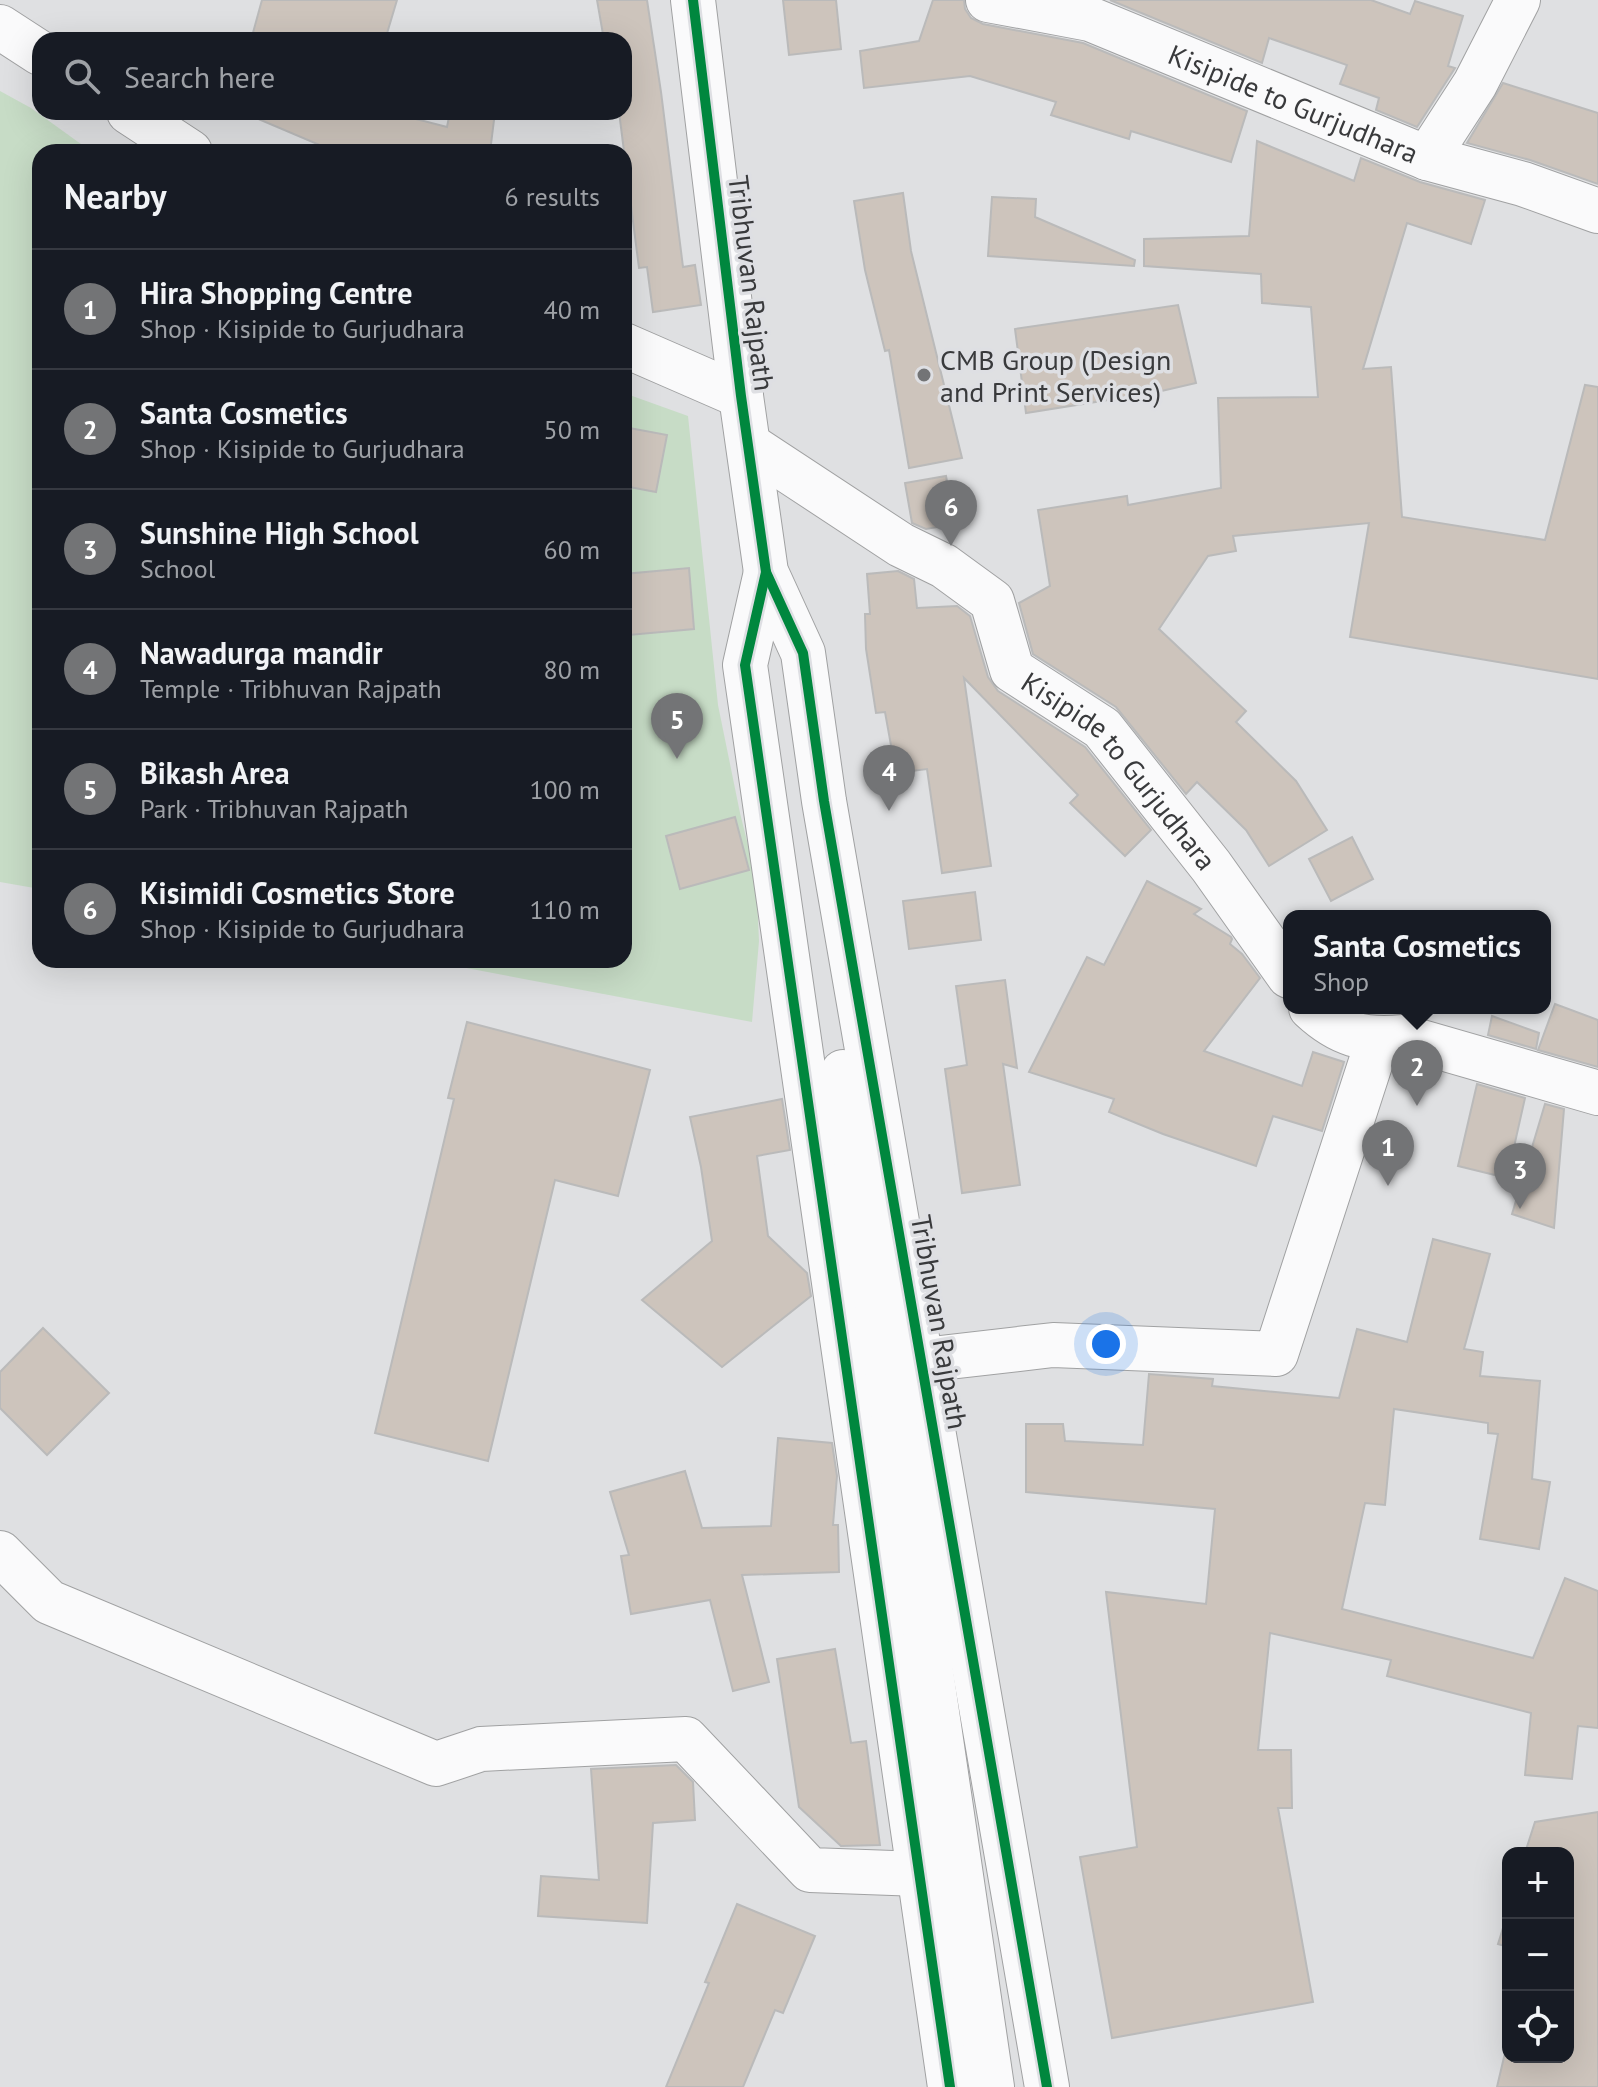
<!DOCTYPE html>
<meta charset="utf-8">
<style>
:root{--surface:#171b24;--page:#242831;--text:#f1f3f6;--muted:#9ea1a6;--line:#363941;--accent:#737476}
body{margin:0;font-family:"PT Sans",sans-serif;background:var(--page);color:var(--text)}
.controls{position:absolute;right:24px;bottom:24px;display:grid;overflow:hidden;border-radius:16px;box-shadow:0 8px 32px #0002}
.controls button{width:72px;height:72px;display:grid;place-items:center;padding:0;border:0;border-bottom:2px solid var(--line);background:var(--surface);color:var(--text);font:40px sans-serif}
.you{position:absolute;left:1106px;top:1344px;width:28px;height:28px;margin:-20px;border:6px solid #fff;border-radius:50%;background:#1a73e8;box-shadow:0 0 0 12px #1a73e833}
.badge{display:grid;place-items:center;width:52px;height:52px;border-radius:50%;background:var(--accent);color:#fff;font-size:26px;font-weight:700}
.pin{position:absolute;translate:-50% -66px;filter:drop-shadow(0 2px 4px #0008)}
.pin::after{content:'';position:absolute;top:42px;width:28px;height:24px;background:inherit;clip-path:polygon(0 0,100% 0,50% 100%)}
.popup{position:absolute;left:1283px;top:910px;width:268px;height:104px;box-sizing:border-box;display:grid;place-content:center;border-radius:16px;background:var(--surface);filter:drop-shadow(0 2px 6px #0005);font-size:26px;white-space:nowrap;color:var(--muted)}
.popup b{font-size:30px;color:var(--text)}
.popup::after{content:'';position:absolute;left:50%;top:100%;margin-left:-16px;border:16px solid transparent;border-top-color:var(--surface)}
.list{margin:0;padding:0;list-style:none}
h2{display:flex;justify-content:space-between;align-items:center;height:104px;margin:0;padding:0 32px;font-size:34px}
h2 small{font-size:26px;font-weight:400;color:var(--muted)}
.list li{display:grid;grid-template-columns:52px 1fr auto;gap:24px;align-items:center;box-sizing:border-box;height:120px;padding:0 32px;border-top:2px solid var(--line)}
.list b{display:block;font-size:30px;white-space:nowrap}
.list p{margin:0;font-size:26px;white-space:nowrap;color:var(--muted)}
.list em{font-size:26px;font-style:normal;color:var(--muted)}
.icon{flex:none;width:44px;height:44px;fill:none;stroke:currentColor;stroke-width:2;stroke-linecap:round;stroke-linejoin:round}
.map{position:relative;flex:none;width:1598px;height:2087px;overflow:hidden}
.search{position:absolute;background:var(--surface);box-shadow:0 8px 32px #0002;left:32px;top:32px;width:600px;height:88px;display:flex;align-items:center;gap:20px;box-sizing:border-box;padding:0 28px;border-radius:24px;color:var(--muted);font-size:30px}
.panel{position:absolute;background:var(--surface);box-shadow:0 8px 32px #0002;left:32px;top:144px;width:600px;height:824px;border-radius:24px}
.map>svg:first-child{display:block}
</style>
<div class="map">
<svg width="1598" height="2087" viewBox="0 0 1598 2087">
<rect width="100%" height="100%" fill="#dfe0e2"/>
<!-- green -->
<g fill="#c7dcc6">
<path d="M 0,91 L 31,108 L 92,152 L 40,152 L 40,889 L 0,882 Z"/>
<path d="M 624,393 L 688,416 L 718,705 L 740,813 L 756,877 L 759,941 L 752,1022 L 424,960 L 624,960 Z"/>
</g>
<!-- building -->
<g fill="#cdc4bc" stroke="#bababa" stroke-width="2">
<path d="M 262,0 L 397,0 L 385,40 L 251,40 Z"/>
<path d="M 597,0 L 647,0 L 661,92 L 683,267 L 695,265 L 701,305 L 653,312 L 647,267 L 639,268 L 619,112 L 624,112 L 624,40 L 604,40 Z"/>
<path d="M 783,0 L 836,0 L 841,49 L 789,55 Z"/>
<path d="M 933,0 L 964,0 L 965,9 L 971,18 L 983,24 L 1083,43 L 1247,111 L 1231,162 L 1131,131 L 1129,139 L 1051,115 L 1056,102 L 970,76 L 864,88 L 860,51 L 919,41 Z"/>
<path d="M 1110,0 L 1371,0 L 1410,14 L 1415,1 L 1463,16 L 1448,66 L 1455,68 L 1417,127 L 1376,110 L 1379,98 L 1340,84 L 1347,65 L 1269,38 L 1262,63 Z"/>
<path d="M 1503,83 L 1598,113 L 1598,184 L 1530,160 L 1467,143 Z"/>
<path d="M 242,112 L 389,112 L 447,127 L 450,112 L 495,112 L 490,152 L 336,152 Z"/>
<path d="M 1257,141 L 1354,181 L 1361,158 L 1420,182 L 1485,200 L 1471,244 L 1407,223 L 1363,369 L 1391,367 L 1402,517 L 1545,540 L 1585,385 L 1598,387 L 1598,679 L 1350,637 L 1369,523 L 1233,536 L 1236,551 L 1208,556 L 1159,629 L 1246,711 L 1236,722 L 1296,781 L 1327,830 L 1269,866 L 1246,830 L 1197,782 L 1186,794 L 1116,707 L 1033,654 L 1019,603 L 1050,586 L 1038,510 L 1127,496 L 1128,505 L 1221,488 L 1218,398 L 1318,397 L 1311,307 L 1262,303 L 1261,274 L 1144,266 L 1144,239 L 1249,236 Z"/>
<path d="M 903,193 L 911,251 L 962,458 L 909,468 L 889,350 L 885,351 L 865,270 L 854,201 Z"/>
<path d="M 992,197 L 1036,199 L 1035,217 L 1135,260 L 1134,266 L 988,256 Z"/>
<path d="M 1178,305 L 1196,383 L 1127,399 L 1127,397 L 1026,413 L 1015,329 Z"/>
<path d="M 624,427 L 667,435 L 656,492 L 624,486 Z"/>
<path d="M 946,476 L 955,524 L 926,529 L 912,523 L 905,483 Z"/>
<path d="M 689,568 L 694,629 L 629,635 L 624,574 Z"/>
<path d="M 898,571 L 914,579 L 917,608 L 957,606 L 970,616 L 988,677 L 998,691 L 1085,747 L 1151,830 L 1125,856 L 1070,803 L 1078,795 L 964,678 L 991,866 L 942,873 L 927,769 L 896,773 L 885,712 L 876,713 L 866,649 L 865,614 L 870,614 L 867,574 Z"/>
<path d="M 735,817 L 749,870 L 680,889 L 666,836 Z"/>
<path d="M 1352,837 L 1373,879 L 1331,901 L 1309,859 Z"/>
<path d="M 1147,881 L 1201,909 L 1194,914 L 1231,937 L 1232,939 L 1230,944 L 1242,954 L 1260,978 L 1204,1051 L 1302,1086 L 1313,1052 L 1344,1062 L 1322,1131 L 1273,1116 L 1256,1166 L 1163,1134 L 1109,1112 L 1114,1099 L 1029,1072 L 1087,957 L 1104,965 Z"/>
<path d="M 975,892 L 981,940 L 909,949 L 903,901 Z"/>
<path d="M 1005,980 L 1017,1068 L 1003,1064 L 1020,1185 L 962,1193 L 945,1069 L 967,1065 L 956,986 Z"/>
<path d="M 1555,1004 L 1598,1020 L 1598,1067 L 1538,1050 Z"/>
<path d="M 1492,1016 L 1539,1033 L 1536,1049 L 1488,1035 Z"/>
<path d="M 467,1022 L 650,1070 L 618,1196 L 555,1180 L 488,1461 L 375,1433 L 454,1099 L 448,1098 Z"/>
<path d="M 1477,1084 L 1525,1098 L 1507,1178 L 1458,1166 Z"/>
<path d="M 782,1099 L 790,1150 L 757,1156 L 768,1236 L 807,1273 L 811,1296 L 722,1367 L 642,1300 L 712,1241 L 701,1167 L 690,1117 Z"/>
<path d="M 1545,1104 L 1564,1109 L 1554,1228 L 1512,1214 Z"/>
<path d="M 1433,1239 L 1490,1254 L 1464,1349 L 1483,1352 L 1480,1376 L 1540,1381 L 1532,1479 L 1550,1482 L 1539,1549 L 1480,1539 L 1498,1434 L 1488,1433 L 1488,1423 L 1394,1409 L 1385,1505 L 1365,1503 L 1342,1609 L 1533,1658 L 1565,1578 L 1598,1591 L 1598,1728 L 1578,1726 L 1572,1779 L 1525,1775 L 1531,1713 L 1387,1676 L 1391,1660 L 1270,1633 L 1258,1750 L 1291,1750 L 1292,1808 L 1278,1808 L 1313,2002 L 1112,2038 L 1080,1857 L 1137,1847 L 1106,1592 L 1206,1604 L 1215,1509 L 1026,1492 L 1026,1424 L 1063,1424 L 1065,1441 L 1143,1445 L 1149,1374 L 1213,1379 L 1212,1386 L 1339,1398 L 1357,1329 L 1407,1342 Z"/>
<path d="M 43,1328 L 109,1393 L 47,1455 L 0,1408 L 0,1372 Z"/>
<path d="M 778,1438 L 832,1443 L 837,1476 L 833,1525 L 838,1525 L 839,1572 L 742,1575 L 769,1682 L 733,1691 L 710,1600 L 631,1614 L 621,1556 L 629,1555 L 610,1492 L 685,1471 L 702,1528 L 771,1526 Z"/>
<path d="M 835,1649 L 851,1743 L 866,1741 L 880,1845 L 841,1846 L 799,1807 L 777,1659 Z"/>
<path d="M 676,1765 L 693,1782 L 695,1820 L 653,1823 L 647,1923 L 538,1916 L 541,1876 L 599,1880 L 591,1769 Z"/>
<path d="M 1598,1812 L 1598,2087 L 1497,2087 L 1508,2040 L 1508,2057 L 1568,2057 L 1568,1853 L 1525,1853 L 1535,1822 Z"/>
<path d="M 737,1904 L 815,1936 L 783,2013 L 775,2010 L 743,2087 L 666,2087 L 709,1983 L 705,1982 Z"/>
<path d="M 1508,1912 L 1508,1947 L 1498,1944 Z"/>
</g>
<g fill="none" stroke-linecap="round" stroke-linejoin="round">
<defs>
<g id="minor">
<path id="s1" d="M 988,0 L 1090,19 L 1427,158 L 1523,184 L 1598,211"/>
<path d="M 0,27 L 40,53"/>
<path d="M 129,112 L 190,152"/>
<path d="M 1427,158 L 1475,84 L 1518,0"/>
<path d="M 624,345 L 741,396"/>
<path id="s2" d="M 749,445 L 901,545 L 944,566 L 992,601 L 1012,670 L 1102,728 L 1211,866 L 1289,976"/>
<path d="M 1311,1008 C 1340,1035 1363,1041 1404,1037 L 1598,1093"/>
<path d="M 923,1360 L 1053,1345 L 1276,1354 L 1378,1040"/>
<path d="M 0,1553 L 49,1602 L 436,1764 L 481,1749 L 686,1739 L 810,1870 L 920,1874"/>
</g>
<g id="highway">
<path d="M 693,0 L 741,396 L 766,572 L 803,653 L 824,801 L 1047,2087"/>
<path d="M 766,572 L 745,665 L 950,2087"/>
<path d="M 843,1072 L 992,2087"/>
</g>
</defs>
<!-- minor casing -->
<use href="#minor" stroke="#a0a1a2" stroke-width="46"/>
<!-- highway casing -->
<use href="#highway" stroke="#a0a1a2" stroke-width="46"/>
<!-- minor -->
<use href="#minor" stroke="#fafafb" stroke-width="44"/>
<!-- highway -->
<use href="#highway" stroke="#fafafb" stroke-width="44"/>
<defs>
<g id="cycleway">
<path d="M 693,0 L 741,396 L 766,572 L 803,653 L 824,801 L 1047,2087"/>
<path d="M 766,572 L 745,665 L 950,2087"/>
</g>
</defs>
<!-- cycleway casing -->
<use href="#cycleway" stroke="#dedfe3" stroke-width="15"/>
<!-- cycleway -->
<use href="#cycleway" stroke="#00873e" stroke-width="10"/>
</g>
<!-- markers -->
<circle fill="#737476" stroke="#dedfe3" stroke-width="3" cx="924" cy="375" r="8"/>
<g text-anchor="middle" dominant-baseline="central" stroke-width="7" stroke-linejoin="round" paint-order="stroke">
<!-- street labels -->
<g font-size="28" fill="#393a3c" stroke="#dedfe3">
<text stroke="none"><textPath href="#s1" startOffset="324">Kisipide to Gurjudhara</textPath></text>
<text transform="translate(752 283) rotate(83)">Tribhuvan Rajpath</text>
<text stroke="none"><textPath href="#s2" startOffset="510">Kisipide to Gurjudhara</textPath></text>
<text transform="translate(940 1322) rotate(80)">Tribhuvan Rajpath</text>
</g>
<!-- poi labels -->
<g font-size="28" fill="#393a3c" stroke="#dedfe3" text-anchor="start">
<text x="940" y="359">CMB Group (Design<tspan x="940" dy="32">and Print Services)</tspan></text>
</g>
</g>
</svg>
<div class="controls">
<button>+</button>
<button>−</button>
<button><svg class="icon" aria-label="locate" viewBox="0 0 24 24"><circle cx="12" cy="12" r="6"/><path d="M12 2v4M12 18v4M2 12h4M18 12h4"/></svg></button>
</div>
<div class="you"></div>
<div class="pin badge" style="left:1388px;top:1186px">1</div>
<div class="pin badge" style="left:1417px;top:1106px">2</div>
<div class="popup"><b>Santa Cosmetics</b>Shop</div>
<div class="pin badge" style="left:1520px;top:1209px">3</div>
<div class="pin badge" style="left:889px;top:811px">4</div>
<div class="pin badge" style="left:677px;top:759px">5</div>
<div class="pin badge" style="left:951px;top:546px">6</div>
<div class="search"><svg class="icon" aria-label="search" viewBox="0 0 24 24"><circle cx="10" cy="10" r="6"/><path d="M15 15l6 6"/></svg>Search here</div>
<section class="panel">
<h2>Nearby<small>6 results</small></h2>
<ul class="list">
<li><span class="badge">1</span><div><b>Hira Shopping Centre</b><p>Shop · Kisipide to Gurjudhara</p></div><em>40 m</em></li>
<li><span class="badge">2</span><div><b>Santa Cosmetics</b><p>Shop · Kisipide to Gurjudhara</p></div><em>50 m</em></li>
<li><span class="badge">3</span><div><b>Sunshine High School</b><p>School</p></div><em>60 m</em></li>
<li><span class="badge">4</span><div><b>Nawadurga mandir</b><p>Temple · Tribhuvan Rajpath</p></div><em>80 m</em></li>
<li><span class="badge">5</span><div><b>Bikash Area</b><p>Park · Tribhuvan Rajpath</p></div><em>100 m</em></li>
<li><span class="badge">6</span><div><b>Kisimidi Cosmetics Store</b><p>Shop · Kisipide to Gurjudhara</p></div><em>110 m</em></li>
</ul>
</section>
</div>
